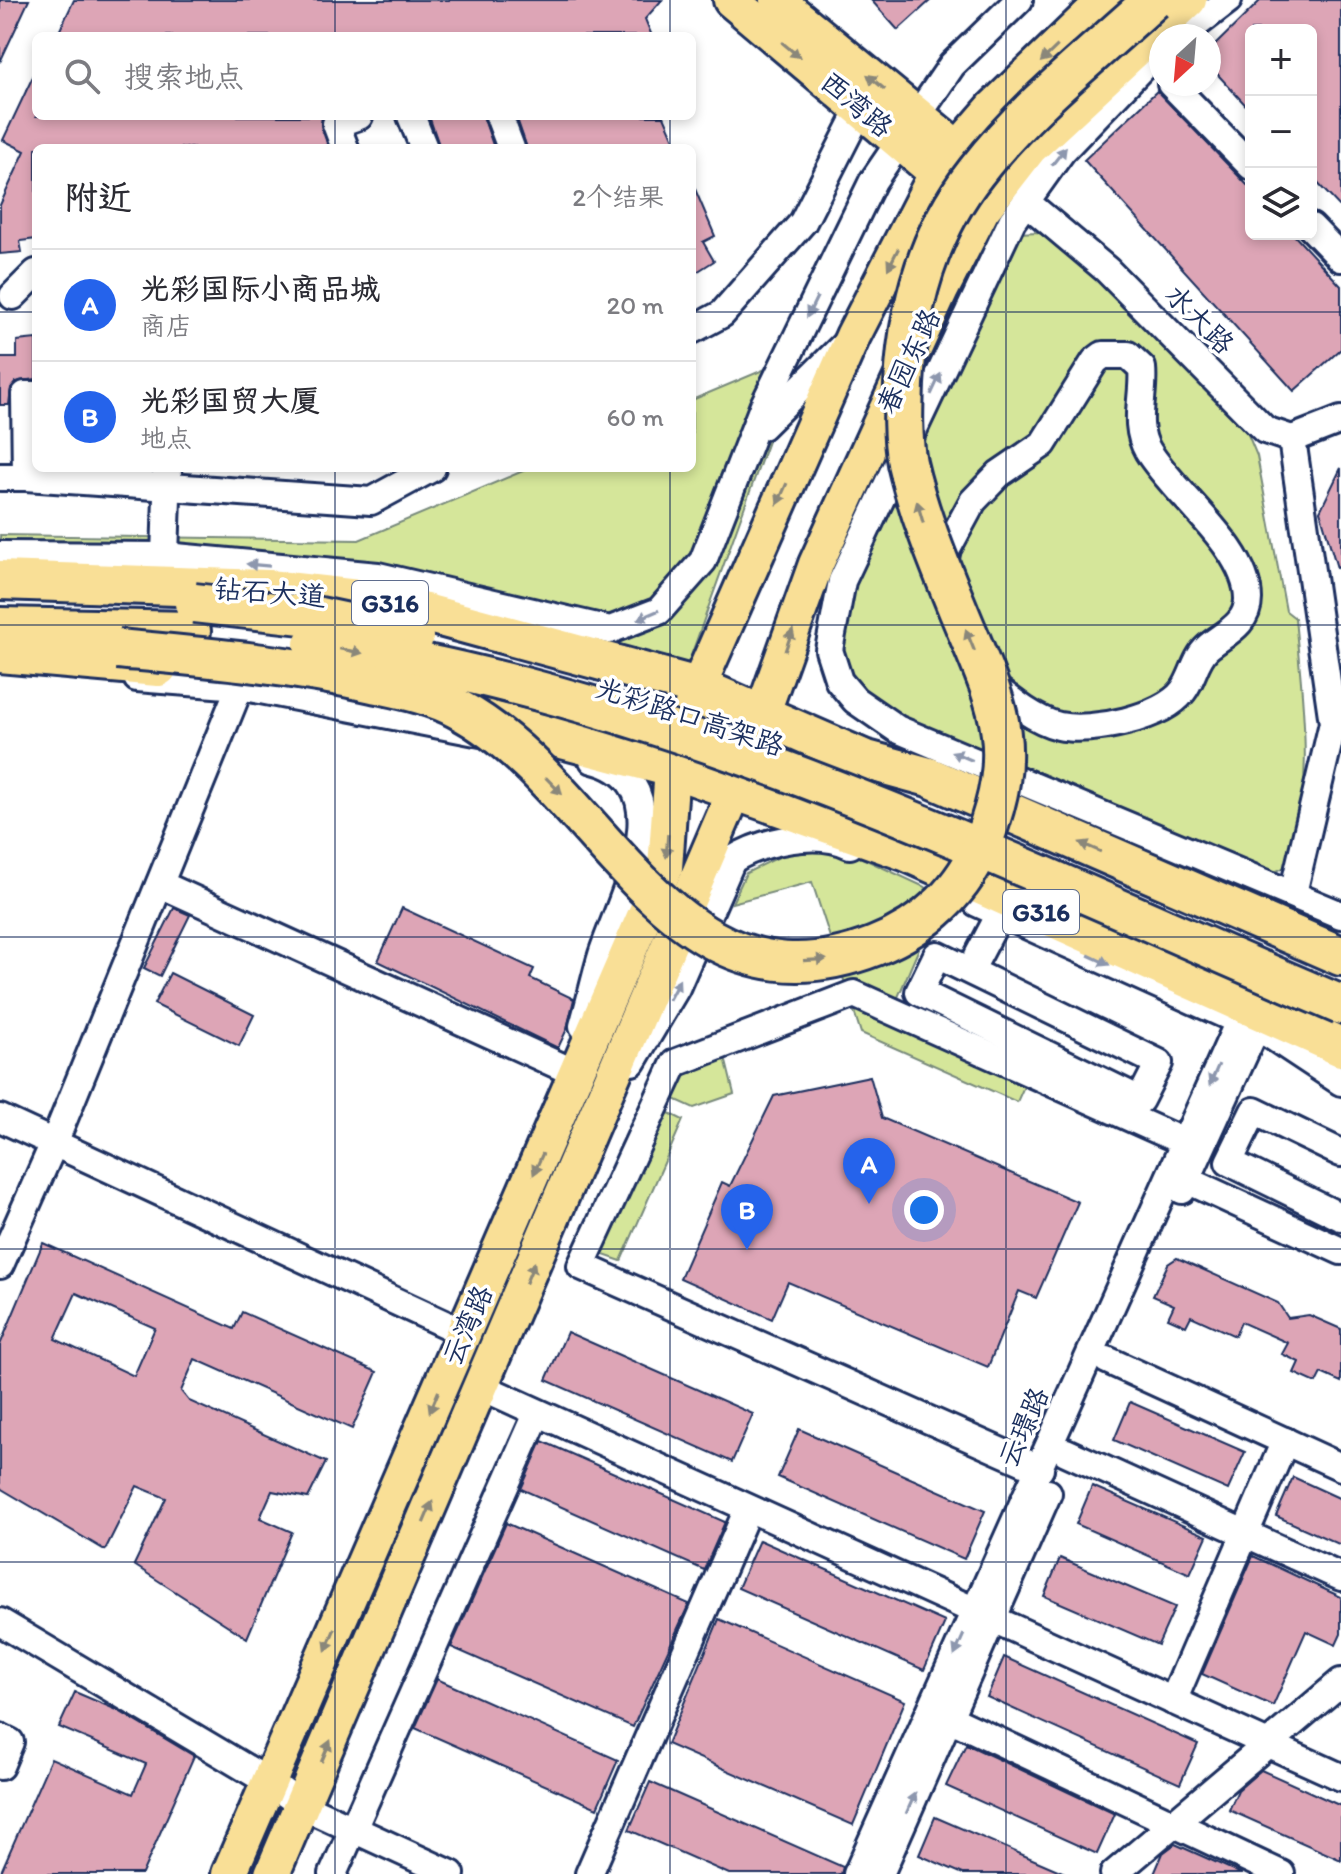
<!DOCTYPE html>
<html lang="zh">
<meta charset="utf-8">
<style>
:root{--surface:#fff;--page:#f2f2f3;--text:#2b2b33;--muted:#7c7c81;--line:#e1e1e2;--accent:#2563eb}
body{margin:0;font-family:Itim,"LXGW WenKai TC",sans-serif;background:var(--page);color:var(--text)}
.controls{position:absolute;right:24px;top:24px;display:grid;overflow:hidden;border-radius:12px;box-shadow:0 4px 12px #0003}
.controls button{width:72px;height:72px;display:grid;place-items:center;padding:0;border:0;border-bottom:2px solid var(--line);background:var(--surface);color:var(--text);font:40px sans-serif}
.compass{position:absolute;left:1149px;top:24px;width:72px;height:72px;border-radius:50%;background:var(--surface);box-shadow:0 4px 12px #0003;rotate:206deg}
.you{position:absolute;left:924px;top:1210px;width:28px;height:28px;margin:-20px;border:6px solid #fff;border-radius:50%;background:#1a73e8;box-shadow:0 0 0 12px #1a73e833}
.badge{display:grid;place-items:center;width:52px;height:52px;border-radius:50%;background:var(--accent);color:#fff;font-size:26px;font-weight:700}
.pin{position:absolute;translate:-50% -66px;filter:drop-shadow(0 2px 4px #0008)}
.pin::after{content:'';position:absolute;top:42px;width:28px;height:24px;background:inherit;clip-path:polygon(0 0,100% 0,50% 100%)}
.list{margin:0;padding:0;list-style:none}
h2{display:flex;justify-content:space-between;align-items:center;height:104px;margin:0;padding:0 32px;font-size:34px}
h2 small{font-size:26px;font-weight:400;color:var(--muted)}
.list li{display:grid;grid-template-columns:52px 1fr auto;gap:24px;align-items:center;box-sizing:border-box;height:112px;padding:0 32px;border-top:2px solid var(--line)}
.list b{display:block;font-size:30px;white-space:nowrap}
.list p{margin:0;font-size:26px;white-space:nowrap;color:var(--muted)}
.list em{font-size:26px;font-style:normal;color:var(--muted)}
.icon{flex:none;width:44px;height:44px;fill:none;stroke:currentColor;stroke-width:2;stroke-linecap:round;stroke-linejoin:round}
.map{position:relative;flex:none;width:1341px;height:1874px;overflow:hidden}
.search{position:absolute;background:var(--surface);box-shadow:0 4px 12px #0003;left:32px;top:32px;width:664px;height:88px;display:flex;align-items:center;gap:20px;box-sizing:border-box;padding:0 28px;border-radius:12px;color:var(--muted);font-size:30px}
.panel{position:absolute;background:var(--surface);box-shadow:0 4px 12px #0003;left:32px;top:144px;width:664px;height:328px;border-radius:12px}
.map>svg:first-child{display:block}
</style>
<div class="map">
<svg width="1341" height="1874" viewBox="0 0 1341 1874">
<rect width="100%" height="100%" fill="#fff"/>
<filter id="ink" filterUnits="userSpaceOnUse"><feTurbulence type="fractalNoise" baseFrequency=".0125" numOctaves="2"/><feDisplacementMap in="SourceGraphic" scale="16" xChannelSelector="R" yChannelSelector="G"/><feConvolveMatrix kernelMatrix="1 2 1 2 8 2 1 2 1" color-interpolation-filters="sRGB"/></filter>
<g filter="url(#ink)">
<!-- green -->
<g fill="#d5e69a" stroke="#788a7c" stroke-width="2">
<path d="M 1037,232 L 1067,249 L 1247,432 L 1257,456 L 1286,611 L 1295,618 C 1302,699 1317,788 1286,867 L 1272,873 L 884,713 C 848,690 835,667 839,623 L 1011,240 L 1019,233 Z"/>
<path d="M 799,355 L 688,664 L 421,594 L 0,571 L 0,535 L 359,540 L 530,468 L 692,468 L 692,400 Z"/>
<path d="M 836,846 L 942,895 L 892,1011 L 1030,1073 L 1017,1102 L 861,1033 L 812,882 L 732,903 L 746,873 L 791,851 Z"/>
<path d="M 722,1045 L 734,1094 L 694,1108 L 661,1093 L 675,1063 Z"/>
<path d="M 655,1106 L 683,1120 L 621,1261 L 589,1250 Z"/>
</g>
<!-- building -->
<g fill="#dda5b6" stroke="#1b2f5e" stroke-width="2" fill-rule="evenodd">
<path d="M 0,0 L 29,0 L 0,62 Z"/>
<path d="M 74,0 L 662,0 L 645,19 L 652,36 L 57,36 Z"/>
<path d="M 871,0 L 931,0 L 898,30 Z"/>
<path d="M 1261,0 L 1341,0 L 1341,208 L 1311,176 L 1311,30 L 1251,30 L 1251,111 L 1209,65 L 1209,51 Z"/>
<path d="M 36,70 L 36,116 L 321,116 L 328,148 L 36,148 L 36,239 L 20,241 L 22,252 L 0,254 L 0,205 L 25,151 L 3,140 Z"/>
<path d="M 1157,91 L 1251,189 L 1251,234 L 1293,234 L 1341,286 L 1341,349 L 1294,391 L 1084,160 Z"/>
<path d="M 429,116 L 483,116 L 494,148 L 440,148 Z"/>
<path d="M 516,116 L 664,116 L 678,148 L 527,148 Z"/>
<path d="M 692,182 L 715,236 L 703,242 L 714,261 L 692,275 Z"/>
<path d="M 36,339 L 36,379 L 16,382 L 11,388 L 9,405 L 0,405 L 0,358 L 17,358 L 17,341 Z"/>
<path d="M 1341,468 L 1341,567 L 1337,568 L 1320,511 Z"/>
<path d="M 174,908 L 190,915 L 160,976 L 144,968 Z"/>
<path d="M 402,908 L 534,969 L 530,978 L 574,999 L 567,1029 L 558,1048 L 378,961 Z"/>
<path d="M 170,973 L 254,1015 L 239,1046 L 154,1004 Z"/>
<path d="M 870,1076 L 882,1118 L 1078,1202 L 1036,1298 L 1019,1291 L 988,1367 L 788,1282 L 772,1319 L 680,1278 L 722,1182 L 730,1186 L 774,1096 Z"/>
<path d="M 43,1243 L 234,1329 L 242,1312 L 377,1372 L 352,1429 L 195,1359 L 181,1391 L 189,1401 L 326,1462 L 308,1498 L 272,1491 L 260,1518 L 292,1532 L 247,1638 L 134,1565 L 166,1498 L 137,1486 L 105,1550 L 0,1488 L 0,1345 ZM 76,1293 L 155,1328 L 134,1376 L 55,1339 Z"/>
<path d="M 1177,1258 L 1278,1303 L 1288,1318 L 1309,1315 L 1341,1329 L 1341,1382 L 1321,1373 L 1316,1383 L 1294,1373 L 1299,1362 L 1282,1354 L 1288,1343 L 1241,1322 L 1235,1336 L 1191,1316 L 1186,1326 L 1168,1318 L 1174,1305 L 1153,1296 L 1168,1264 Z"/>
<path d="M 567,1332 L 753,1414 L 732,1462 L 546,1380 Z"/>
<path d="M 1130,1402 L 1245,1452 L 1228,1490 L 1114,1440 Z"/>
<path d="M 799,1429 L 985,1511 L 964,1559 L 778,1477 Z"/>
<path d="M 542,1441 L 725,1522 L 704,1570 L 521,1489 Z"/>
<path d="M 1293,1477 L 1341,1499 L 1341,1545 L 1276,1516 Z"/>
<path d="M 1092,1486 L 1207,1536 L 1190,1574 L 1076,1524 Z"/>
<path d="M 506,1523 L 689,1604 L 633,1727 L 451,1647 Z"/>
<path d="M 759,1540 L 945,1622 L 924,1670 L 738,1588 Z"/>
<path d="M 1253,1556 L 1341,1597 L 1341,1634 L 1336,1645 L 1306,1631 L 1273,1706 L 1202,1674 Z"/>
<path d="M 1060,1558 L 1175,1607 L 1158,1645 L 1044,1596 Z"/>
<path d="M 719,1619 L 905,1701 L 853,1825 L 667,1744 Z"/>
<path d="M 1004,1657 L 1198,1744 L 1180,1784 L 987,1697 Z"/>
<path d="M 437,1679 L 618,1760 L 597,1808 L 415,1728 Z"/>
<path d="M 75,1692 L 117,1710 L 194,1756 L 142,1874 L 0,1874 L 51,1758 L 133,1794 L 146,1764 L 59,1727 Z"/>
<path d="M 966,1744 L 1115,1814 L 1097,1854 L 946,1786 Z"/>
<path d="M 1261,1770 L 1341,1806 L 1341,1860 L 1229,1810 L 1238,1790 Z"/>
<path d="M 650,1782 L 843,1867 L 841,1874 L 729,1874 L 629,1830 Z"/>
<path d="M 935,1817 L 1067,1874 L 963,1874 L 919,1855 Z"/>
<path d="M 1175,1844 L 1242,1874 L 1154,1874 L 1163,1853 Z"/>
</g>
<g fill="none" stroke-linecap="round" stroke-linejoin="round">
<defs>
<g id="minor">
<path d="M 1181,36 L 1228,0"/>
<path d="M 1138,48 L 1148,61 L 1062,151 L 1012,221 L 842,581 L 829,650 L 839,681 L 855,700 L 897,729 L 1341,915"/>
<path d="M 1171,84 L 1251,166"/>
<path d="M 411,116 L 424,148"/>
<path d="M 499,116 L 511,148"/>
<path d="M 345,148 L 336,124 L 359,116"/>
<path d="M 1026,202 L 1107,270 L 1265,430 L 1292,439 L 1341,420"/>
<path d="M 1311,227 L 1341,258"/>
<path d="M 13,296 L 36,273"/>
<path d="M 692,330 L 722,314 L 803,222 L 861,108"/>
<path d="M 762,426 L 845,344"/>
<path d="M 1292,439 L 1333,723 L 1293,893"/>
<path d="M 0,477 L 26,477 L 25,395 L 36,395"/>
<path d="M 26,477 L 371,501 L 432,468"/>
<path d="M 0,555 L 165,556 L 378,576 L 610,630 L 659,611 L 703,561 L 763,407 L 873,181 L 952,65 L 1019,0"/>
<path d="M 165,556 L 168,468"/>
<path d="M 942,571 L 947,549 L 973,501 L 999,474 L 1043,444 L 1095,361 L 1103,355 L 1128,355 L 1142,368 C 1145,396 1132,424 1148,451 C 1174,494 1248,548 1248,599 C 1248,625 1223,634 1207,648 C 1195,659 1193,678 1183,691 C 1163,718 1091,733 1059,726 C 1033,720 1007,697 987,681"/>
<path d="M 137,678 L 240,686 L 481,733"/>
<path d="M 160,884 L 571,1071"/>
<path d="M 977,903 L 1270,1035 L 1341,1082"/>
<path d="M 970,971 L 937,955 L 919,992 L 1140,1100 L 1159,1063 L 970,971 L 1000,914"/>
<path d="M 583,1026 C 590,1003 595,978 602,955 C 620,899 686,783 593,760"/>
<path d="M 632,1062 L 676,988 L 732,860 C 762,841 817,829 850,845"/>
<path d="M 0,1118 L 464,1333"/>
<path d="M 1341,1153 L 1254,1111 L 1229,1162 L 1341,1217"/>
<path d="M 1187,1180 L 1341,1251"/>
<path d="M 1182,1190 L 1262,1015"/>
<path d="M 0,1265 L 54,1143 L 240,686"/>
<path d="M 1107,1360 L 1341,1467"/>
<path d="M 482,1387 L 1341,1777"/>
<path d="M 1066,1452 L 1341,1577"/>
<path d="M 1040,1469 L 581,1266 L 675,1063 L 854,994 L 1184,1142"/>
<path d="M 0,1622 L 269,1782 L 303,1806 L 451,1874"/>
<path d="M 1173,1701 L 1285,1441"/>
<path d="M 949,1718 L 1281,1874"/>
<path d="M 0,1737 L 10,1742 L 0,1766"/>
<path d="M 333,1874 L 537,1414"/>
<path d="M 589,1874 L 748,1509"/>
<path d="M 857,1874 L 1245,1008"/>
<path d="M 880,1874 L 1048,1493"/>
<path d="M 1114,1874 L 1341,1682"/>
</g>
<g id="major">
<path d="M 731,0 L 954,188"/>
<path d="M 777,0 L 973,161"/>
<path d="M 229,1874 L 665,868 L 672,768 L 698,687 L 853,336 L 936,174 L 993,108 L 1105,0"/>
<path d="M 272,1874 L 735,790 L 816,564 L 941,290 L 982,210 L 1030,148 L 1189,0"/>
</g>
<g id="highway">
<path d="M 0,580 L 268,589 L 385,602 L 698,687 L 863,759 L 929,777 L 1341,956"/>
<path d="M 0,627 L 191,631"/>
<path d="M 0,653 L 158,667"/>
<path d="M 467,714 L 672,768 L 905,851 L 1341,1047"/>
</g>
</defs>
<!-- minor casing -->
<use href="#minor" stroke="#1b2f5e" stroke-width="32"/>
<!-- major casing -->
<use href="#major" stroke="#1b2f5e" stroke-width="40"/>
<!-- highway casing -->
<use href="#highway" stroke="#1b2f5e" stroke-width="44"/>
<!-- minor -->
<use href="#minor" stroke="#fff" stroke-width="26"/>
<!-- major -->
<use href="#major" stroke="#f9df96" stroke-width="34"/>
<!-- highway -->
<use href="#highway" stroke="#f9df96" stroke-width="38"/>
<defs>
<g id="highway-bridge">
<path d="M 194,603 L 320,617 L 414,637"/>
<path d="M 313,644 C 671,694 1011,865 1341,1005"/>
<path d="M 118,649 C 204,657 289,664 373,683 C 401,689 433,695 458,709 C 604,786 671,1026 875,946 C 926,926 965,889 984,839 C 1021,742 996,702 959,612 C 939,563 919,515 907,463 C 902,437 903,410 904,384 C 908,307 927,234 976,172 C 1026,107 1093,55 1153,0"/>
</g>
</defs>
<!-- highway-bridge casing -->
<use href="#highway-bridge" stroke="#1b2f5e" stroke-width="44" stroke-linecap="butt"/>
<!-- highway-bridge -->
<use href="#highway-bridge" stroke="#f9df96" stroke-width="38"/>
</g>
<!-- one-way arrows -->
<defs><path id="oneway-solid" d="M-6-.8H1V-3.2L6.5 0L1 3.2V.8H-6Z" transform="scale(2)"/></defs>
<g fill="#8a877a">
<use href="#oneway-solid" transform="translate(791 50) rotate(40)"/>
<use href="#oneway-solid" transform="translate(1049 54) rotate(136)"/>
<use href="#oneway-solid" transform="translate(876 82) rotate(-140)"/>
<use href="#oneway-solid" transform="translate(893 259) rotate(117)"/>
<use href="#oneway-solid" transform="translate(782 494) rotate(114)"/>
<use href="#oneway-solid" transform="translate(920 512) rotate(-106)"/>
<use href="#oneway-solid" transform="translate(789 640) rotate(-71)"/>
<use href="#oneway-solid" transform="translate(970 640) rotate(-112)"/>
<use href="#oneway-solid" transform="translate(351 651) rotate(11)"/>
<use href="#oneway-solid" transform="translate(554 786) rotate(46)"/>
<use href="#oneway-solid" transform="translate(667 846) rotate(94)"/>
<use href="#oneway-solid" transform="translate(1090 847) rotate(-156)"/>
<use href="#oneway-solid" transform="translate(815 960) rotate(-3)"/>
<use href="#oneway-solid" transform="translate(538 1164) rotate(114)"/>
<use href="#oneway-solid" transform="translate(530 1273) rotate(-67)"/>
<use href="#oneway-solid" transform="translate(434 1402) rotate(113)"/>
<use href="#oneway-solid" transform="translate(428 1512) rotate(-67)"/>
<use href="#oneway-solid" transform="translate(330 1640) rotate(113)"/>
<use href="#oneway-solid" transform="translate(326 1751) rotate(-67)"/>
</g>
<g fill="#8d97ae">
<use href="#oneway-solid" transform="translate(1059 156) rotate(-52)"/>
<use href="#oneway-solid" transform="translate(812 307) rotate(116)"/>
<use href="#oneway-solid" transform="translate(936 384) rotate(-65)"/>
<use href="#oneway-solid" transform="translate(258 565) rotate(-175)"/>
<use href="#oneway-solid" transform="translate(648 615) rotate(157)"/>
<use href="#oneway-solid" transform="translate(962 756) rotate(-157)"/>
<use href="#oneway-solid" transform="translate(1099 960) rotate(25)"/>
<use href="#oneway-solid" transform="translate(674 990) rotate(-62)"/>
<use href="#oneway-solid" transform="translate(1214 1075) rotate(114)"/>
<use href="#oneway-solid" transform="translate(959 1645) rotate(114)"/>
<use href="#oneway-solid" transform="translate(911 1803) rotate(-66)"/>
</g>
</g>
<!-- grid -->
<path fill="none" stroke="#1b2f5e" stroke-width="2" stroke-opacity="0.55" d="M 335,0 L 335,36M 670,0 L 670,36M 1006,0 L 1006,1874M 335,116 L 335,148M 670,116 L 670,148M 0,312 L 36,312M 692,312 L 1341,312M 335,468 L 335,1874M 670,468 L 670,1874M 0,625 L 1341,625M 0,937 L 1341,937M 0,1249 L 1341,1249M 0,1562 L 1341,1562"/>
<g text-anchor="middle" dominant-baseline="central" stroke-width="7" stroke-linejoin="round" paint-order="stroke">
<!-- shield labels -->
<g fill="#fff" stroke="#5f6d8e" stroke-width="2">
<rect x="352" y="581" width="76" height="44" rx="6"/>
<rect x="1003" y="890" width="76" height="44" rx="6"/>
</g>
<g font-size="26" font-weight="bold" fill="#1b2f5e">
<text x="390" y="603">G316</text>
<text x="1041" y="912">G316</text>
</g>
<!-- street labels -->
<g font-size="28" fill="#1b2f5e" stroke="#fff">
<text transform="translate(857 104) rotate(40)">西湾路</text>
<text transform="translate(1200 319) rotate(45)">水大路</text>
<text transform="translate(908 361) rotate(-65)">春园东路</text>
<text transform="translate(270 592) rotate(4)">钻石大道</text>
<text transform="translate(690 716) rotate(18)">光彩路口高架路</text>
<text transform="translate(467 1325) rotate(-66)">云湾路</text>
<text transform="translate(1023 1427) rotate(-66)">云璟路</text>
</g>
</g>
</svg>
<div class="controls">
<button>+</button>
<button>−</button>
<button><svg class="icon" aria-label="layers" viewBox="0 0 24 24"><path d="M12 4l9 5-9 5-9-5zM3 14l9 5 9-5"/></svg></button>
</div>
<svg class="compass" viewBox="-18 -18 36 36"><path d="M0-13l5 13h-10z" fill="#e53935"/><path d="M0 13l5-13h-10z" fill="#7c7c81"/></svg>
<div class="you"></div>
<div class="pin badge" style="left:869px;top:1204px">A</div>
<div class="pin badge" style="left:747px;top:1250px">B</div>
<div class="search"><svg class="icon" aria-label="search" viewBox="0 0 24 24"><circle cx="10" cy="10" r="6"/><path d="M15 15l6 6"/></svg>搜索地点</div>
<section class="panel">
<h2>附近<small>2个结果</small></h2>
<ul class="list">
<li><span class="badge">A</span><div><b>光彩国际小商品城</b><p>商店</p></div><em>20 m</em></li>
<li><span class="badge">B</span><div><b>光彩国贸大厦</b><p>地点</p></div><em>60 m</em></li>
</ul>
</section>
</div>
